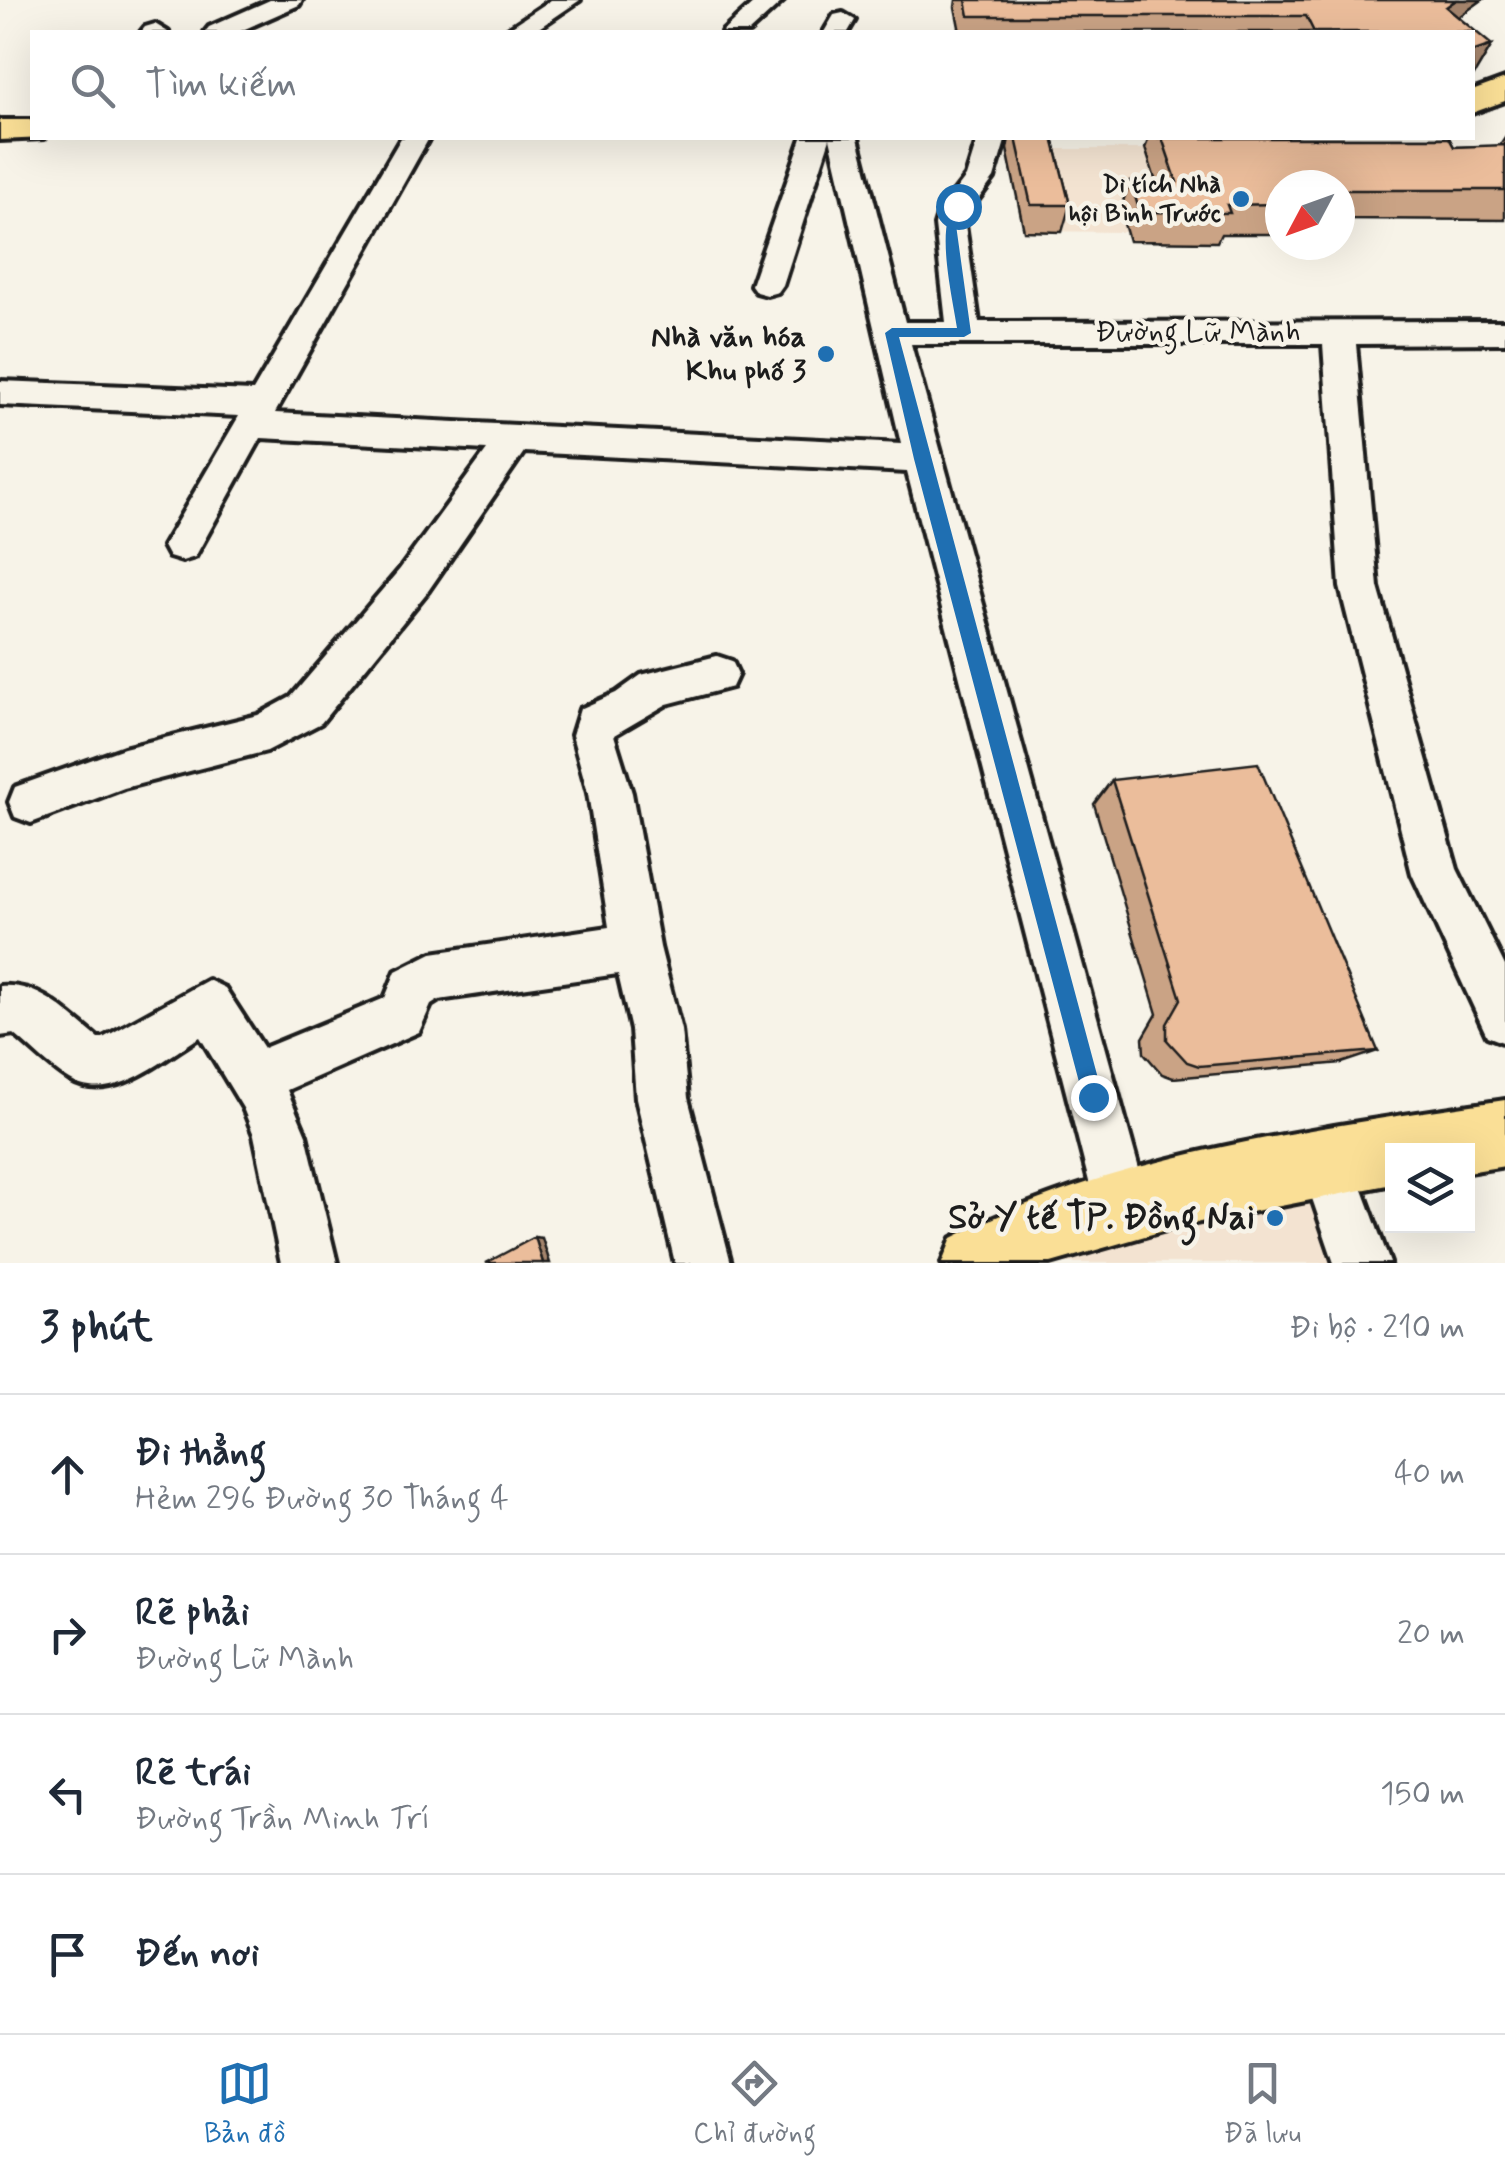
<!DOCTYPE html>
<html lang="vi">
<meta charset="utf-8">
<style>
:root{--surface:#fff;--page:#f6f6f7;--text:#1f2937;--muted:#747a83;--line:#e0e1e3;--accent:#1f6fb2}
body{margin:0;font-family:Mynerve,sans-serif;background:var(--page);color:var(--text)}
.controls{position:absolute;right:30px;bottom:30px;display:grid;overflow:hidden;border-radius:0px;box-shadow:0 10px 40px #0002}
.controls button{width:90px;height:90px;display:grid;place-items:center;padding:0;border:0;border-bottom:2px solid var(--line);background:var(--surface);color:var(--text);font:50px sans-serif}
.compass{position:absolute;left:1265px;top:170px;width:90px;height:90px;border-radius:50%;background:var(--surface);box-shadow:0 10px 40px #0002;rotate:229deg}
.stop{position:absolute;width:30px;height:30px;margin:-22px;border:8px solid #1f6fb2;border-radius:50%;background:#fff}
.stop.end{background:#1f6fb2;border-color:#fff;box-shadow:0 2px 10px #0008}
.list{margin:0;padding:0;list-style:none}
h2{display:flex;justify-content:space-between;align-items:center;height:130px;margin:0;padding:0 40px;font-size:42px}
h2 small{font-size:32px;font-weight:400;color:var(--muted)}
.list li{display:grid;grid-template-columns:65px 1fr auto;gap:30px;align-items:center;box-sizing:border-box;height:160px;padding:0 40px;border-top:2px solid var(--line)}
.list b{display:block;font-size:38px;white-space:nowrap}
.list p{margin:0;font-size:32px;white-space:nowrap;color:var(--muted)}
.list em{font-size:32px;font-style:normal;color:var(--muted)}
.icon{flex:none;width:55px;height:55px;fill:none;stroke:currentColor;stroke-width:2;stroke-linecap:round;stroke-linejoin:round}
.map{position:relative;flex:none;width:1505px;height:1263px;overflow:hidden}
.search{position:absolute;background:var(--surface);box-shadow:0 10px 40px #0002;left:30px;right:30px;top:30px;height:110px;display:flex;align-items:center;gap:25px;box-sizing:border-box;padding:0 35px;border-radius:0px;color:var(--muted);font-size:38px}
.sheet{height:770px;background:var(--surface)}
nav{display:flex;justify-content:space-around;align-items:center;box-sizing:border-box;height:140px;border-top:2px solid var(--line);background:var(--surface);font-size:28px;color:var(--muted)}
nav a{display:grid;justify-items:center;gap:5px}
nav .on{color:var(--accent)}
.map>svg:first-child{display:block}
</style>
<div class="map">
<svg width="1505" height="1263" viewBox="0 0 1505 1263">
<rect width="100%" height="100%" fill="#f7f3e8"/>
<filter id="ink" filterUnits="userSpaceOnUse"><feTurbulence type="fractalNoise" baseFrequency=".01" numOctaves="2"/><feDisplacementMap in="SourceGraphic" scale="20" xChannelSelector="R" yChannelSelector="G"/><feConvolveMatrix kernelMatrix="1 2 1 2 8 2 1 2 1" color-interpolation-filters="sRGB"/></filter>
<g filter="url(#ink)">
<!-- built -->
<g fill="#f3e3d1">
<path d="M 1007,149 L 1183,149 L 1217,242 L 1129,241 L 1126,232 L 1024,231 Z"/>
<path d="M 1320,1196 L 1344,1263 L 1061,1263 L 1123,1241 Z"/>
</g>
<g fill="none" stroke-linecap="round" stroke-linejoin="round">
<defs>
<g id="minor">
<path d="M 270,0 L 302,0 L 299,5 L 238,32 L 205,32 L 209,27 Z"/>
<path d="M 551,0 L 580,0 L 533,32 L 503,32 Z"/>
<path d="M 757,0 L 784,0 L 749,32 L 722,32 Z"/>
<path d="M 843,13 L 855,20 L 848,32 L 824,32 L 834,15 Z"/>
<path d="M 155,24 L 168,32 L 141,32 L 145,27 Z"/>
<path d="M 401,138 L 429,138 L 275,413 L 901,444 L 830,138 L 858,138 L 905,322 L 946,322 L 935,225 L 939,212 L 966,177 L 978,138 L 1006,138 L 994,178 L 968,213 L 965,225 L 979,322 L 1505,321 L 1505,343 L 1356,344 L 1378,587 L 1457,869 L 1505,966 L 1505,1043 L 1487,1036 L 1412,874 L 1340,587 L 1323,344 L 911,344 L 1149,1205 L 1141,1224 L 1122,1232 L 1103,1224 L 1095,1205 L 907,472 L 524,452 L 428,591 L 321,723 L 267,751 L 124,788 L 31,823 L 15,817 L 9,802 L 15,787 L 124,748 L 258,715 L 291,697 L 400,569 L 487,450 L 261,438 L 195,557 L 182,561 L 169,557 L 163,546 L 239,416 L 0,405 L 0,381 L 253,391 Z"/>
<path d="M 802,138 L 830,138 L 783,285 L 778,292 L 767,295 L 756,292 L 751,285 Z"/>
<path d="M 717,656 L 732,661 L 738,674 L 732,687 L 667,704 L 614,735 L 632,793 L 660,947 L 681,1030 L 688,1098 L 731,1263 L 675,1263 L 636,1098 L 631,1030 L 618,974 L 439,1000 L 431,1005 L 419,1032 L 287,1090 L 306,1135 L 337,1263 L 281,1263 L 254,1135 L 243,1108 L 200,1037 C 165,1058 112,1106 70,1080 C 50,1068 32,1049 14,1034 L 0,1036 L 0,986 C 41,983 67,1013 98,1038 L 103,1038 L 208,980 L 225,988 L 264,1048 L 385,998 L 396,971 L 432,953 L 609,927 L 588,793 L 572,735 L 580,709 L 616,693 L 641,675 Z"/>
<path d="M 1326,1133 L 1345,1141 L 1390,1263 L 1334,1263 L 1299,1160 L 1307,1141 Z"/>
</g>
<g id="major">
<path d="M 1505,79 L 1505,101 L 1472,113 L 1472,91 Z"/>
<path d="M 0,120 L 32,120 L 32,138 L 44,138 L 0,140 Z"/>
<path d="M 1505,1100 L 1505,1166 L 1468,1172 L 1468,1150 L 1392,1150 L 1392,1184 L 1180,1226 L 1051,1263 L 942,1263 L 952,1238 C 1121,1151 1320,1128 1505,1100 Z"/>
</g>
</defs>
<!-- minor casing -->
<use href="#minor" stroke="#1c1c1c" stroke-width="8"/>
<!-- major casing -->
<use href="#major" stroke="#1c1c1c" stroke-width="8"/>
<!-- minor -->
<use href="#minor" fill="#f7f3e8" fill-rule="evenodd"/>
<!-- major -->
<use href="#major" fill="#fadf96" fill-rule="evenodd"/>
</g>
<!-- wall -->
<g fill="#caa385" stroke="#1c1c1c" stroke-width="2.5">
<path d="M 956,0 L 1482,0 L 1458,17 L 1472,32 L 960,32 L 955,7 Z"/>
<path d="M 1505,137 L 1505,220 L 1340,219 L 1340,185 L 1280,185 L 1280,234 L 1221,234 L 1217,242 L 1129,241 L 1120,210 L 1130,181 L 1156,182 L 1145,148 L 1149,138 L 1449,138 L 1454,147 L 1499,146 Z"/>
<path d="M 1009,138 L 1053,138 L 1070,205 L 1062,232 L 1024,231 L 1007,149 Z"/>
<path d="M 1112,780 L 1378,1051 L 1342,1063 L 1173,1078 L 1162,1074 L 1144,1053 L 1143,1038 L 1157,1014 L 1094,804 Z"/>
</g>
<!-- shaded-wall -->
<g fill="#a4846c" stroke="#1c1c1c" stroke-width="2.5">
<path d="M 1456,0 L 1482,0 L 1438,32 L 1446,7 Z"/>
<path d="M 1492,45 L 1473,77 L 1472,52 Z"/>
<path d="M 535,1237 L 542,1238 L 550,1263 L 543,1263 Z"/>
</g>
<!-- building -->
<g fill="#ebbd9b" stroke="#1c1c1c" stroke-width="2.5">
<path d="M 966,0 L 1456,0 L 1446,7 L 1492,45 L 1472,52 L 1472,32 L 1314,32 L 1306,16 L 969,16 Z"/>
<path d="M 1016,138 L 1053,138 L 1070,205 L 1031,205 Z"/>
<path d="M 1162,138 L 1449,138 L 1454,147 L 1505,145 L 1505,190 L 1340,190 L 1340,185 L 1280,185 L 1280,204 L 1227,205 L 1230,213 L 1140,212 L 1130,181 L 1177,182 Z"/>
<path d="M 1258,763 L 1378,1051 L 1199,1066 L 1187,1062 L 1167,1040 L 1167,1024 L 1181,999 L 1112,780 Z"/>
<path d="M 535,1237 L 543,1263 L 486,1263 Z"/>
</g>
</g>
<!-- route -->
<path fill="#1f6fb2" d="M 958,202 L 964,206 L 956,225 L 971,333 L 964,337 L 899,337 L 1103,1097 L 1100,1104 L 1093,1107 L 1086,1104 L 1083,1097 L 914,459 L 885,333 L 892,328 L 957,328 C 953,299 933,220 958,202 Z"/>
<!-- markers -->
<g fill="#1f6fb2" stroke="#f7f3e8" stroke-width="4">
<circle cx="1241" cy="199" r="10"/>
<circle cx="826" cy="354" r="10"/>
<circle cx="1275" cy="1218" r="10"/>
</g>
<g text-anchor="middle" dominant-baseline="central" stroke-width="9" stroke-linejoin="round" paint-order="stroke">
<!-- far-poi labels -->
<g font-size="25" font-weight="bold" fill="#1c1c1c" stroke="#f7f3e8" text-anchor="end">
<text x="1221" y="185">Di tích Nhà<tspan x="1221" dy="29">hội Bình Trước</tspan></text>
</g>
<!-- street labels -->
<g font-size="30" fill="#1c1c1c" stroke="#f7f3e8">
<text x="1198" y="332">Đường Lữ Mành</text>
</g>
<!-- poi labels -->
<g font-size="30" font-weight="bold" fill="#1c1c1c" stroke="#f7f3e8" text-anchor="end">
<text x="806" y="337">Nhà văn hóa<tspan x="806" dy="34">Khu phố 3</tspan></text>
</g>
<!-- near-poi labels -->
<g font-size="35" font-weight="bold" fill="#1c1c1c" stroke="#f7f3e8" text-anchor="end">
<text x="1255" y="1218">Sở Y tế TP. Đồng Nai</text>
</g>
</g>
</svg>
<div class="controls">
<button><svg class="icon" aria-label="layers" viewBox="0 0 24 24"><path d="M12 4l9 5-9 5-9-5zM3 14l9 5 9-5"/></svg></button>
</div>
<svg class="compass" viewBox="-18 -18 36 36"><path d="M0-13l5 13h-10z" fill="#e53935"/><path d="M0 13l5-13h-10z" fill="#747a83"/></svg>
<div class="stop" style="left:958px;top:206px"></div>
<div class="stop end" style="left:1093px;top:1097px"></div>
<div class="search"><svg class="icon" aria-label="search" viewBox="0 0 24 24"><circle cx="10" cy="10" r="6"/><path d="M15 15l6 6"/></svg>Tìm kiếm</div>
</div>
<section class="sheet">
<h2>3 phút<small>Đi bộ · 210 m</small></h2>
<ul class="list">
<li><svg class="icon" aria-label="ahead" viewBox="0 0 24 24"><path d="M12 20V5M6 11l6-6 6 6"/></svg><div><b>Đi thẳng</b><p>Hẻm 296 Đường 30 Tháng 4</p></div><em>40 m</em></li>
<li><svg class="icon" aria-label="right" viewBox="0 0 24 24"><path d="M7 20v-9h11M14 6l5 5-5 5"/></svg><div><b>Rẽ phải</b><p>Đường Lữ Mành</p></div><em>20 m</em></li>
<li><svg class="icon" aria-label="left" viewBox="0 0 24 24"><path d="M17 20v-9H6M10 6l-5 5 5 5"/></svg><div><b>Rẽ trái</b><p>Đường Trần Minh Trí</p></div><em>150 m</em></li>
<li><svg class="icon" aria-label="arrive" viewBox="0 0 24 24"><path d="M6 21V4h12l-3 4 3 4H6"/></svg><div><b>Đến nơi</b></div></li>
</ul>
</section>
<nav>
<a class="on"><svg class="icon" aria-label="map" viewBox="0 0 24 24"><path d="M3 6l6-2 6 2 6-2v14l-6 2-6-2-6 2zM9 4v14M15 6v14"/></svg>Bản đồ</a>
<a><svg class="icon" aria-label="directions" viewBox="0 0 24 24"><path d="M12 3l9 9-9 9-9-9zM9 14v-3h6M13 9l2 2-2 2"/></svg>Chỉ đường</a>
<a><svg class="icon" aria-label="saved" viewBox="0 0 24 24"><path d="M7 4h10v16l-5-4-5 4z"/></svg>Đã lưu</a>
</nav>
